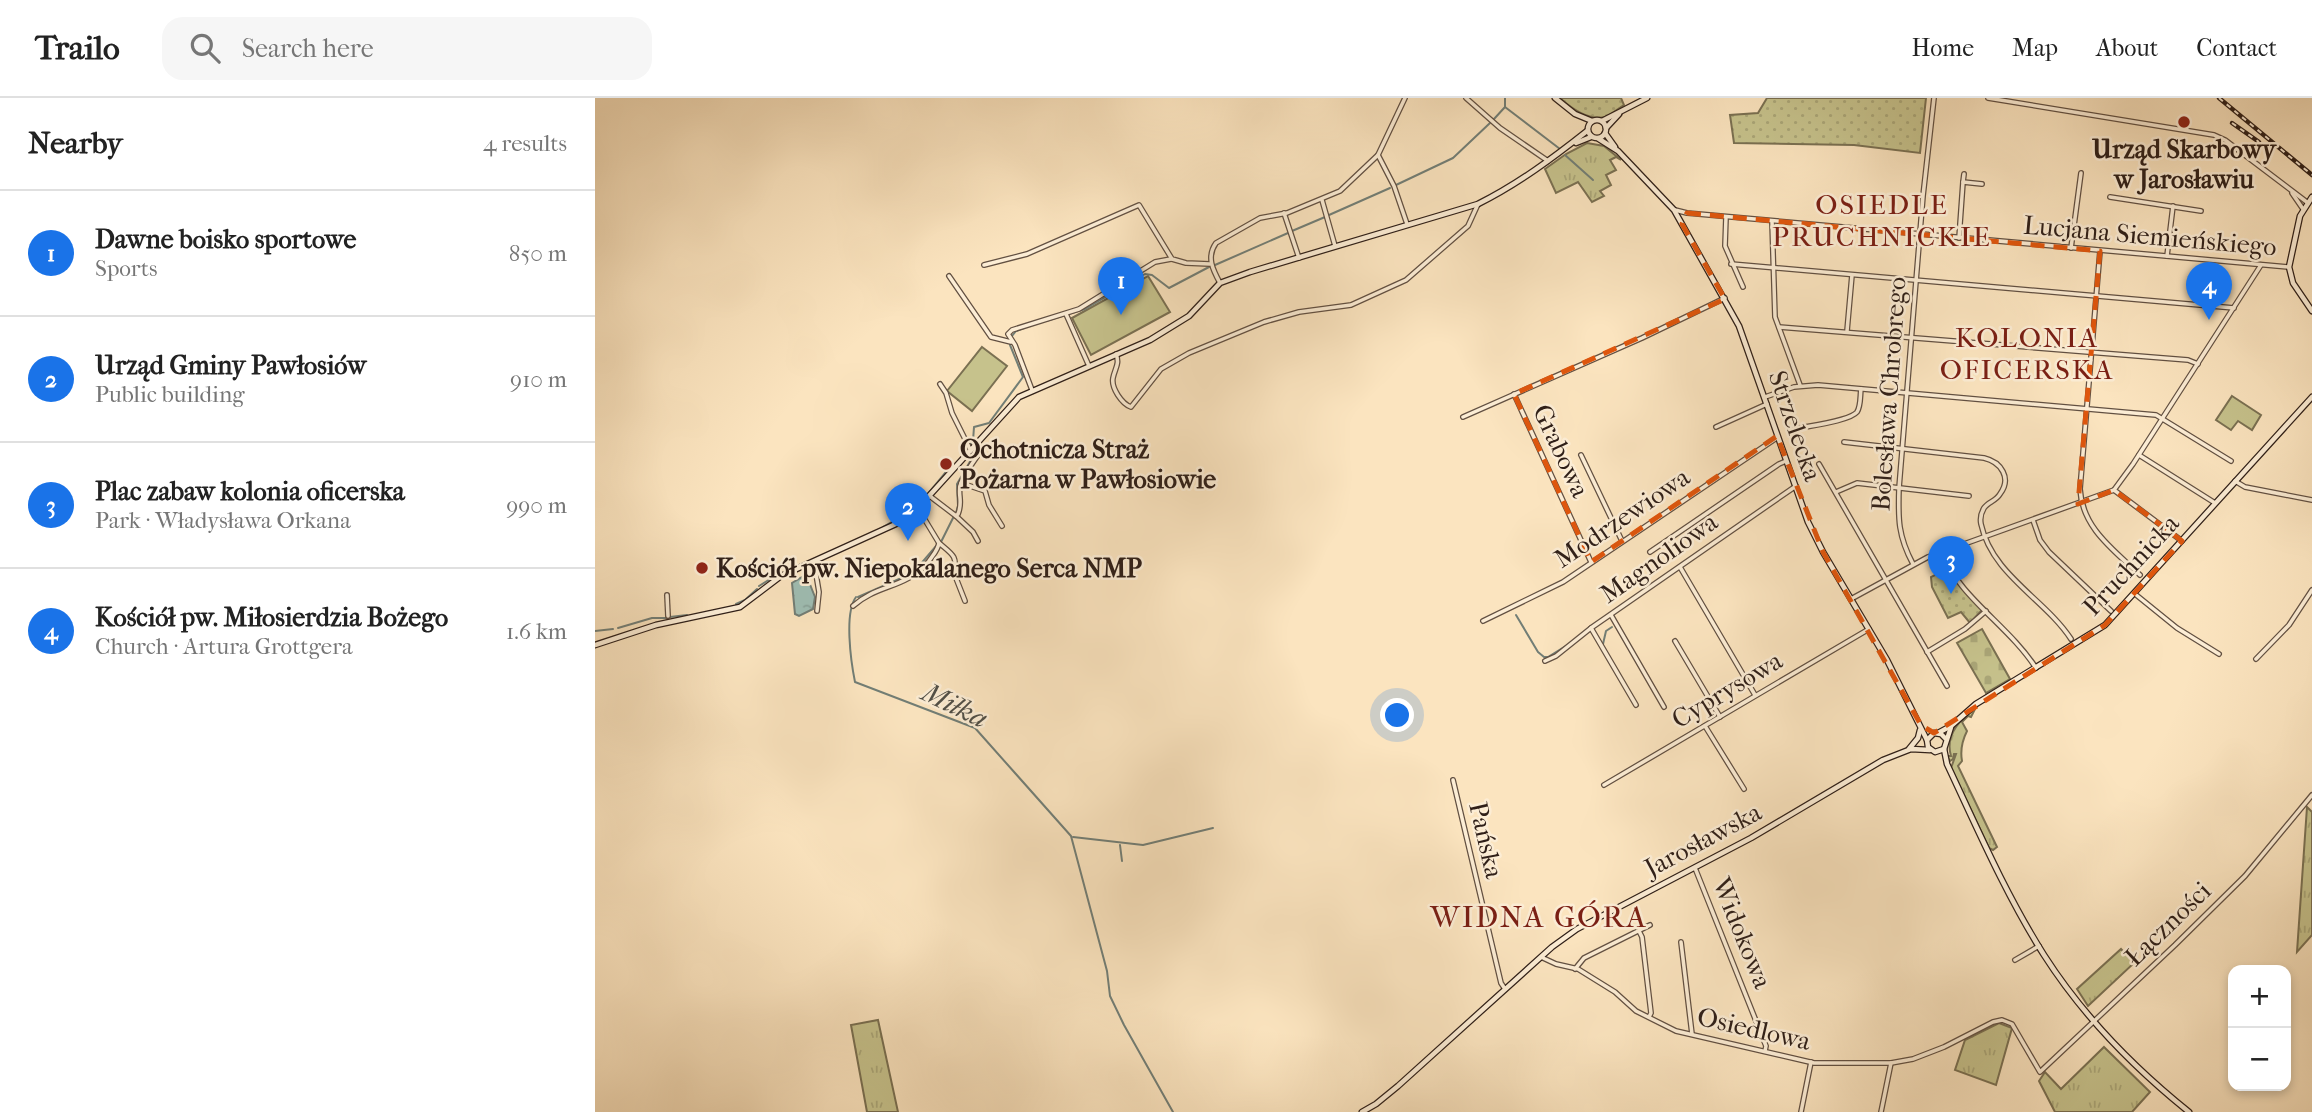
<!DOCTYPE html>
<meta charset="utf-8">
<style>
:root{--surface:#fff;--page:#f6f6f6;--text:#222;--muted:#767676;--line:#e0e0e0;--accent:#1a73e8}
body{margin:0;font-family:"IM FELL French Canon",serif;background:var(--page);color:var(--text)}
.controls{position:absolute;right:21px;bottom:21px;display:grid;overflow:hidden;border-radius:14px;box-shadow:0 4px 10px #0003}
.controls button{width:63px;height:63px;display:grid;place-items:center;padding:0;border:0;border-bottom:2px solid var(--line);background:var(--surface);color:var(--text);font:35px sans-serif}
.you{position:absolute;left:803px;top:618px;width:24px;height:24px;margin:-18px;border:5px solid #fff;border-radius:50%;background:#1a73e8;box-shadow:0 0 0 10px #1a73e833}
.badge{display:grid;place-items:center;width:46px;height:46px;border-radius:50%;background:var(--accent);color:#fff;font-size:23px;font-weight:700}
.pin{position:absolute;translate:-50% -58px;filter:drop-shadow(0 2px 4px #0008)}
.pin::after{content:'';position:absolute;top:37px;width:24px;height:21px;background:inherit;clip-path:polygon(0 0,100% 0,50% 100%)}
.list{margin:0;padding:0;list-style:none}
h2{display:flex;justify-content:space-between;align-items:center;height:91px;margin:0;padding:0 28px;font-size:30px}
h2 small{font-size:23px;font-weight:400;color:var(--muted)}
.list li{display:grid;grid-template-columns:46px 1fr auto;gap:21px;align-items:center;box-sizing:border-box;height:126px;padding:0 28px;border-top:2px solid var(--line)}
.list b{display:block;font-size:26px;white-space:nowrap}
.list p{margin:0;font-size:23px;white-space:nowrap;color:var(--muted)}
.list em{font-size:23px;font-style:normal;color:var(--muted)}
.icon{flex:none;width:38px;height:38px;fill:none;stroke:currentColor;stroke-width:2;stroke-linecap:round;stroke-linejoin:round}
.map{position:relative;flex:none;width:1717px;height:1014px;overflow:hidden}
header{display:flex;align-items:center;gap:42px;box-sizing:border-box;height:98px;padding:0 35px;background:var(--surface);border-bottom:2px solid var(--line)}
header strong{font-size:33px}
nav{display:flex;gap:38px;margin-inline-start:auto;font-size:24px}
.search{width:490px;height:63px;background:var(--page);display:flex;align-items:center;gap:18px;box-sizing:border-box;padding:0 24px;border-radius:21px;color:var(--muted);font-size:26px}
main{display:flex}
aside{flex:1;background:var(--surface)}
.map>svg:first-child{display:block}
</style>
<header>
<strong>Trailo</strong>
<div class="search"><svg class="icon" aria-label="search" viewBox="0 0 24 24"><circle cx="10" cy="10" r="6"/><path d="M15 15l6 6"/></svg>Search here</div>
<nav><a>Home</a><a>Map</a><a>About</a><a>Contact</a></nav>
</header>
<main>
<aside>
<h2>Nearby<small>4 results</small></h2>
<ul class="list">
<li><span class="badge">1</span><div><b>Dawne boisko sportowe</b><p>Sports</p></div><em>850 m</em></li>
<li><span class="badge">2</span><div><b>Urząd Gminy Pawłosiów</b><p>Public building</p></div><em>910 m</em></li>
<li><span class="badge">3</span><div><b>Plac zabaw kolonia oficerska</b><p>Park · Władysława Orkana</p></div><em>990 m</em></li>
<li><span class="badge">4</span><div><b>Kościół pw. Miłosierdzia Bożego</b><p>Church · Artura Grottgera</p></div><em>1.6 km</em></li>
</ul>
</aside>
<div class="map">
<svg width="1717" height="1014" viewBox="0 0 1717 1014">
<defs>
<pattern id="grass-tufts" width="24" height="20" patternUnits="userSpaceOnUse" patternTransform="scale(1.75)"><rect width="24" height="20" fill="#c6c28c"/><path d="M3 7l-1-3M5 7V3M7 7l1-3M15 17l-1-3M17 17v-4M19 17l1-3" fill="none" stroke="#aaa678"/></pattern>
<pattern id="cemetery-stones" width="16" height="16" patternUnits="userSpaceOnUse" patternTransform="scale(1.75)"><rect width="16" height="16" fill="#c6c28c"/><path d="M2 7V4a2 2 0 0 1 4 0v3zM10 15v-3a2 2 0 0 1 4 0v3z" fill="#aaa678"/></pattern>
<pattern id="park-dots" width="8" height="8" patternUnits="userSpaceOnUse" patternTransform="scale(1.75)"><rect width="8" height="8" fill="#c6c28c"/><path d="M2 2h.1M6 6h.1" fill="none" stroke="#aaa678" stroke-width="1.8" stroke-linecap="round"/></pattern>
<pattern id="water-ripples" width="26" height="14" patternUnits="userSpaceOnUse" patternTransform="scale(1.75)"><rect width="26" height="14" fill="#9fbeb4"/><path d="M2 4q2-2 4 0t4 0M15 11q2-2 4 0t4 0" fill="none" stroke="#89a39a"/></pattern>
</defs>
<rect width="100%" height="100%" fill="#fbe4bf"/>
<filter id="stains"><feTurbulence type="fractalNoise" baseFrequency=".00286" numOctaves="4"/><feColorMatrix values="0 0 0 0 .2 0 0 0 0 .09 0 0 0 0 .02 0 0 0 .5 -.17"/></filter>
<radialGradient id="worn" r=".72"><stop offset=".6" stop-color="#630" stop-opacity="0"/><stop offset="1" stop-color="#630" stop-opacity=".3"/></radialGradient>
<!-- grass -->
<g fill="url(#grass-tufts)" stroke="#7a7052" stroke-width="2">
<path d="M 992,45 L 1009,48 L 1026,62 L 1021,59 L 1015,62 L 1021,72 L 1011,77 L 1016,87 L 1005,93 L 1009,98 L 997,104 L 983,84 L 961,95 L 950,71 L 971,56 Z"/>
<path d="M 1380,611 L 1376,619 L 1373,618 L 1367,624 L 1372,633 C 1367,643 1365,652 1367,663 L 1363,668 L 1402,749 L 1398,752 L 1394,750 L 1356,670 L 1361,656 L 1359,656 L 1358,661 L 1355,663 L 1352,658 L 1356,658 C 1350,638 1364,622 1380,611 Z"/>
<path d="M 1712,709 L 1717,714 L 1717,837 L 1702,854 Z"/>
<path d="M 1526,851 L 1539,865 L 1493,908 L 1482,891 Z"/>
<path d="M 283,922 L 303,1014 L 272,1014 L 256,927 Z"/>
<path d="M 1404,925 L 1417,930 L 1401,987 L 1360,972 L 1370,942 Z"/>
<path d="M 1509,949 L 1555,994 L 1537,1014 L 1460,1014 L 1444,983 L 1450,974 L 1466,991 Z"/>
</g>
<!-- cemetery -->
<path fill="url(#cemetery-stones)" stroke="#7a7052" stroke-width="2" d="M 1387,531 L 1415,581 L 1391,595 L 1362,545 Z"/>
<!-- park -->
<g fill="url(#park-dots)" stroke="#7a7052" stroke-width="2">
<path d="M 965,0 L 1026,0 L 1029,7 C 1024,10 1016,17 1010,19 C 993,23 977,11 965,0 Z"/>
<path d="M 1172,0 L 1331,0 L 1325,55 L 1259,47 L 1139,45 L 1135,17 L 1163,15 Z"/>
<path d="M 1352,471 L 1387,512 L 1375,525 L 1366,514 L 1353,520 L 1337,489 L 1336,479 Z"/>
</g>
<!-- pitch -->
<g fill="#c6c28c" stroke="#7a7052" stroke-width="2">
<path d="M 553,178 L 575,214 L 496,257 L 477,220 Z"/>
<path d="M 387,249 L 412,268 L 377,313 L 352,293 Z"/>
<path d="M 1637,298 L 1666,317 L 1657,332 L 1643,323 L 1636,332 L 1621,322 Z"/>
</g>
<!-- water -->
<path fill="url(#water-ripples)" stroke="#727e76" stroke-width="2" d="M 207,479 L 212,479 L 220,499 L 218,511 L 204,518 L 200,516 L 197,485 Z"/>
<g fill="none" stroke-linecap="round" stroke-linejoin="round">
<!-- stream -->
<g stroke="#727e76" stroke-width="2">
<path d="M 910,9 L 965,51"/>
<path d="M 899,21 L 910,9 L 910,0"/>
<path d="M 970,57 L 998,82"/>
<path d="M 801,87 L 858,60 L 895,25"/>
<path d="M 734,117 L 795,90"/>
<path d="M 697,133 L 730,119"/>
<path d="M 620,167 L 693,135"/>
<path d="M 451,223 L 490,211 L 550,176 L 557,177 L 574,190 L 614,169"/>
<path d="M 417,238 L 421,233 L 429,230"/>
<path d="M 375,347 L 378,343 L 379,329 L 394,325 L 428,279 L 415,247"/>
<path d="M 332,397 L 351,374"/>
<path d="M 361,415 L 363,408 L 362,386 L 380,355"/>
<path d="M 288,429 L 319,411"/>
<path d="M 346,444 L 359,418"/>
<path d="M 164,488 L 185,475"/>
<path d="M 261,499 C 249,515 256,564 260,584 L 380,630 L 476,738 L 512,873 L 515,898 L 529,927 L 578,1014"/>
<path d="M 263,499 L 318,475 L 342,447"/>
<path d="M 141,506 L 150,502 L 162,491"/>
<path d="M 921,517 L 943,554 L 949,559 L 953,559 L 974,546"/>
<path d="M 75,519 L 92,517"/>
<path d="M 23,530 L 57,520 L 72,520"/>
<path d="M 0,533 L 18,531"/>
<path d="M 1008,546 L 1011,533 L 1017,529"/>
<path d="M 478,739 L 548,747 L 618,730"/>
<path d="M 525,747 L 527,763"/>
</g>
<defs>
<g id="street">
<path d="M 810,0 L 783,57 L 799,88 L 812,126"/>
<path d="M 871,0 L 905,30 L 953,63"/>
<path d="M 1393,0 L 1619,37 L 1630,42 L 1713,105"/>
<path d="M 1368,84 L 1369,76"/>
<path d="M 1697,95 L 1708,111"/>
<path d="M 1515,99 L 1606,113"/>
<path d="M 727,102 L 740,148"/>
<path d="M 1080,112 L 1092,115 L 1694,169"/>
<path d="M 689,115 L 704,160"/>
<path d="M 1131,119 L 1130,148 L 1148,189"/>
<path d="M 1177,123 L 1180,219 L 1205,287"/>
<path d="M 1364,140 L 1368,84 L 1387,86"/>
<path d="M 1476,150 L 1486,75"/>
<path d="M 1505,153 L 1485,391 C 1487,430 1519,452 1545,477"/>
<path d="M 1572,158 L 1578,108"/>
<path d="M 1136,166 L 1639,210"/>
<path d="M 389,167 L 432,156 L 544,107 L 577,161 L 591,165 L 615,166"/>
<path d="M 354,178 L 396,239 L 416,244"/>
<path d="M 625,185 C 618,172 611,159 621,145 L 665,120 L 692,115 L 745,93 L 783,57"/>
<path d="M 471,216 L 494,268"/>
<path d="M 1184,229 L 1593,262 L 1603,266"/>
<path d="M 1252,233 L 1257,177"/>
<path d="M 521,256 C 525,266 520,270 518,280 C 516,290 527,306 536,309 L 566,271 L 594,255 L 669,224 L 704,214 L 756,207 L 811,182 L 873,128 L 883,106"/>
<path d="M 345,286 L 351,295 L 357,315 L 376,353"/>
<path d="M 437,292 L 420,247 L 413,236 L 417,232 L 484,211 L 560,164 L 576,161"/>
<path d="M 919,296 L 996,464"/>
<path d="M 1170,299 L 1199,289 L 1223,287 L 1561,317 L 1636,363"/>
<path d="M 868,319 L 1047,240 L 1130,200"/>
<path d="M 1121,329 L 1172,306"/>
<path d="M 1200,331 C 1213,328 1255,323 1262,314 C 1266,308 1265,298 1266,291"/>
<path d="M 1249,344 L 1389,360 C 1406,364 1417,380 1405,396 C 1401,403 1393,404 1389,410 C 1386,415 1385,421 1386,426 C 1397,477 1450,501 1476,541"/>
<path d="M 986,357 L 1027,443"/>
<path d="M 1544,357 L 1620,405"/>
<path d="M 1224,366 L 1352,588"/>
<path d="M 1640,383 L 1650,389 L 1717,402"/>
<path d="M 366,385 L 390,393 L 394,407 L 407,428"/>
<path d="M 1519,392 L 1587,443"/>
<path d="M 1241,394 L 1262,385 L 1374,398"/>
<path d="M 336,399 L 361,418 L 363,416 C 368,404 363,398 365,388 C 368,377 377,366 383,357 L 379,349"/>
<path d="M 361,418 L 378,434 L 383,443"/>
<path d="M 1438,422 L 1445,442 L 1454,454 L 1516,513"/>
<path d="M 344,445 C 357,456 363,458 359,475 L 370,503"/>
<path d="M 1055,454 L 1184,366 L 1191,363"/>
<path d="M 1346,454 C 1366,501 1413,527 1441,570"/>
<path d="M 219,464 L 224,494 L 222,513"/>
<path d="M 1318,466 C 1303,438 1303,421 1304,390 L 1328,98 L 1339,0"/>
<path d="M 1085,469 L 1160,597"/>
<path d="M 1540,496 L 1582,530 L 1624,556"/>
<path d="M 72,497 L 73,518"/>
<path d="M 1256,501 L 1333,459 L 1519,392 L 1538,366 L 1666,167"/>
<path d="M 258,508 C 282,486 311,491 334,463 C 338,457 343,452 344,445 L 324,412"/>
<path d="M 1016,517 L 1069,609"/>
<path d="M 888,523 L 968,484 L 1183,339"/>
<path d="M 996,530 L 1041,607"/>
<path d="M 1080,543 L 1125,619"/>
<path d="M 1332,554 L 1370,531 L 1391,513"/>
<path d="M 1661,561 L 1694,527 L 1717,492"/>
<path d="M 950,563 L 961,558 L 996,530 L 1201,388"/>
<path d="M 1110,628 L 1149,691"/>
<path d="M 858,682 L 906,885 L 910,891"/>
<path d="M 1009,687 L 1274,531"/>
<path d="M 1100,770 L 1171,948 L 1170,953"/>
<path d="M 1044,833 L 1047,839 L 1056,915 L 1054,919"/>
<path d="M 1086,844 L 1097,936"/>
<path d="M 946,859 L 961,866 L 983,871 L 1020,894 L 1041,913 L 1081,933 L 1219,965 L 1296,965 L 1318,961 L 1349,949 L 1398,924 L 1407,922 L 1417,926 L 1445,974 L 1580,847 L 1650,778 L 1717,697"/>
<path d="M 1420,862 L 1444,848"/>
<path d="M 980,871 L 989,860 L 1055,827"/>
<path d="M 1206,1014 L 1216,964"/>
<path d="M 1286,1014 L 1296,965"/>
</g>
<g id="secondary">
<path d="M 960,0 L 980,16 L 997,23"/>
<circle cx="1002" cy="31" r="9"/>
<path d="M 1007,23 L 1052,0"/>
<path d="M 1011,30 L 1024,16"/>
<path d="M 1010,35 L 1020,49"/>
<path d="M 1004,41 L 1023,53 L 1079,112 L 1144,228 L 1213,424 L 1228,454 L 1292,562 L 1332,642"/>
<path d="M 981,45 L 996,39"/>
<path d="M 1717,99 L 1705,118 L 1694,169 L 1698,185 L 1717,213"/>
<path d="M 0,547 L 61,527 L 145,509 L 186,478 L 314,420 L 424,299 L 555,242 L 594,218 L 625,185 L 655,174 L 883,106 C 923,86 958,60 992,33"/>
<path d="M 1343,635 L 1356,628 L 1381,606 L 1510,527 L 1717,299"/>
<path d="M 1351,641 L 1346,636 L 1339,635 L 1332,642 L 1333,649 L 1340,654 L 1349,651 L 1356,629"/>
<path d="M 1314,651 L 1323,640 L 1325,632"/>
<path d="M 1349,651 L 1352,666 C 1382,730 1411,797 1449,857 C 1488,918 1538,969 1594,1014"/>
<path d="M 767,1014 L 781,1006 L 803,988 L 957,849 L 982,831 L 1156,740 L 1288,662 L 1316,651 L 1335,652"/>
</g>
</defs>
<!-- street casing -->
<use href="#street" stroke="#625042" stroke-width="6"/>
<!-- secondary casing -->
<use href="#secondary" stroke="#2f1f18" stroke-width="7"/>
<!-- street -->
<use href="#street" stroke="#fcedd5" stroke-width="3.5"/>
<!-- secondary -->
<use href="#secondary" stroke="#fcedd5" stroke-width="4.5"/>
<defs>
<g id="rail">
<path d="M 1624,0 L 1717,77"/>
<path d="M 1637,25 L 1664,44"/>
</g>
</defs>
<!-- rail casing -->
<use href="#rail" stroke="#2f1f18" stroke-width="4.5"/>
<!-- rail -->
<use href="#rail" stroke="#fcedd5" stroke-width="2" stroke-dasharray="5" stroke-linecap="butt"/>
</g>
<!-- marked area -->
<path fill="none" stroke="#df560d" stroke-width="5" stroke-dasharray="14 9" stroke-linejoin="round" d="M 1092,115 L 1505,153 L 1483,406 L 1519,392 L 1587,443 L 1510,527 L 1339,635 L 1326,627 L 1228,454 L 1182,338 L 996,464 L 919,296 L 1130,201 L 1087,126 Z"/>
<!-- markers -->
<g fill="#8f2418" stroke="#fcedd5" stroke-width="2.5">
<circle cx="1589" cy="24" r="7"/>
<circle cx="351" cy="366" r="7"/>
<circle cx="107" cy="470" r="7"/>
</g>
<g text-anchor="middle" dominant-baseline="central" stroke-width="5" stroke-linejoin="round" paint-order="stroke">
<!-- poi labels -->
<g font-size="26" font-weight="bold" fill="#2f1f18" stroke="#fcedd5" text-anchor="start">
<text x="1589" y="51" text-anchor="middle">Urząd Skarbowy<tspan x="1589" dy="30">w Jarosławiu</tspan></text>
<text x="365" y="351">Ochotnicza Straż<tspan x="365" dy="30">Pożarna w Pawłosiowie</tspan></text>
<text x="121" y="470">Kościół pw. Niepokalanego Serca NMP</text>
</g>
<!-- street labels -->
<g font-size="26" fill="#2f1f18" stroke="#fcedd5">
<text transform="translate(1555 138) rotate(5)">Lucjana Siemieńskiego</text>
<text transform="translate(1294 296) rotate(-86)">Bolesława Chrobrego</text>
<text transform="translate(1200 328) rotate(71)">Strzelecka</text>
<text transform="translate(966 353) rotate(65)">Grabowa</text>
<text transform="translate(1027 420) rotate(-34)">Modrzewiowa</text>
<text transform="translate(1064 460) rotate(-35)">Magnoliowa</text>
<text transform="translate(1536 467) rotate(-47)">Pruchnicka</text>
<text transform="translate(1132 592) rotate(-31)">Cyprysowa</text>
<text transform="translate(891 742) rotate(77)">Pańska</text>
<text transform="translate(1108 742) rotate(-28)">Jarosławska</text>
<text transform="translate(1573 826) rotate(-44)">Łączności</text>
<text transform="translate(1147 835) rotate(68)">Widokowa</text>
<text transform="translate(1159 931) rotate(13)">Osiedlowa</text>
</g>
<!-- neighbourhood labels -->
<g font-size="28" letter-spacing="2" fill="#7a1f14" stroke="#fcedd5">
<text x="1287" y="106">OSIEDLE<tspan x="1287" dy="32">PRUCHNICKIE</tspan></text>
<text x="1432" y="239">KOLONIA<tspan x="1432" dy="32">OFICERSKA</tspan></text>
</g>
<!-- water labels -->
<g font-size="28" font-style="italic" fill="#514f47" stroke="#fcedd5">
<text transform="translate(360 607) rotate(26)">Miłka</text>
</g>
<!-- quarter labels -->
<g font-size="30" letter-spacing="2" fill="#7a1f14" stroke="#fcedd5">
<text x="944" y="819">WIDNA GÓRA</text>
</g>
</g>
<rect width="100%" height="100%" filter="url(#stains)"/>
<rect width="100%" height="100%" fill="url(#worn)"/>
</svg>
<div class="controls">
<button>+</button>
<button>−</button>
</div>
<div class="you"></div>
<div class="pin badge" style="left:526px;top:217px">1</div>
<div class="pin badge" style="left:313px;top:443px">2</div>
<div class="pin badge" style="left:1356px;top:496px">3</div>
<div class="pin badge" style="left:1614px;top:222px">4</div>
</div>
</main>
